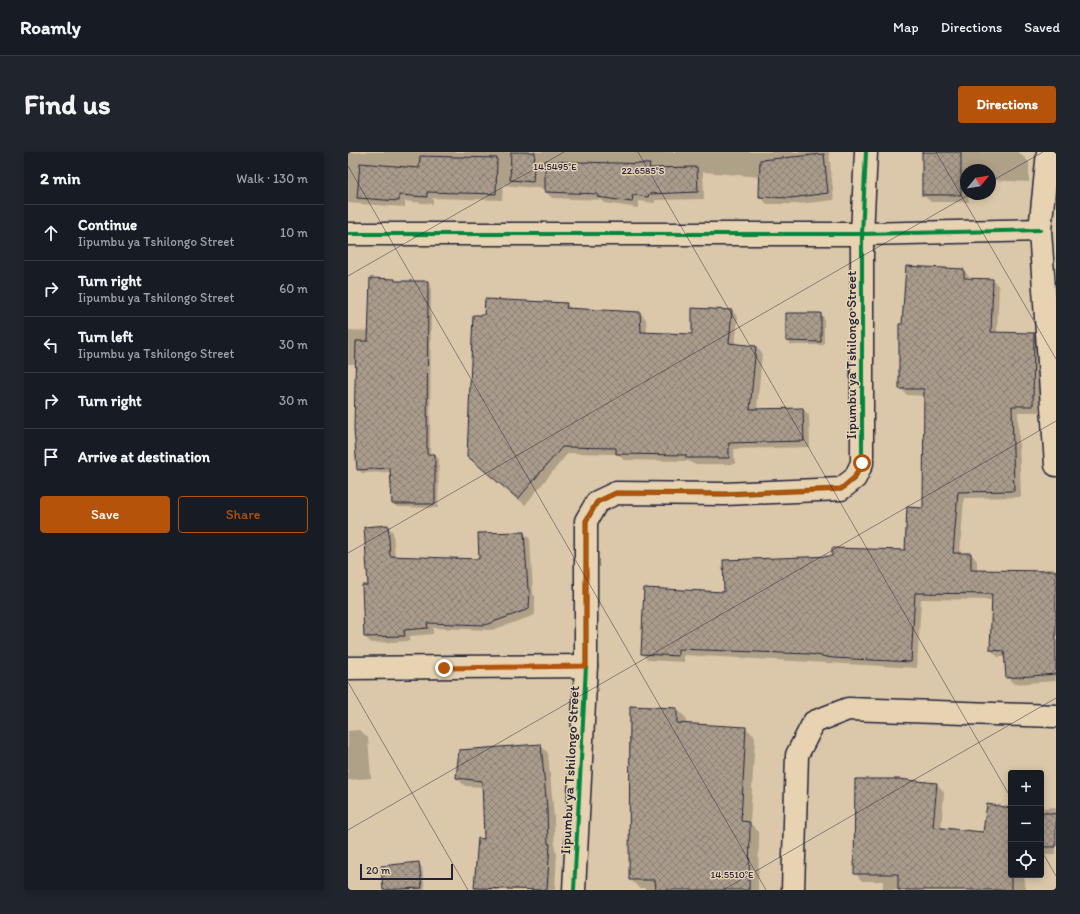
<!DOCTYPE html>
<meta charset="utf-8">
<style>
:root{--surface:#171b24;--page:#20242c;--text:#f1f3f6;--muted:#9ea1a6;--line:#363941;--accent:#b45309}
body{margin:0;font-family:Itim,sans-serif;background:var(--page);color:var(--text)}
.controls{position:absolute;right:12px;bottom:12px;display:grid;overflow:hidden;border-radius:4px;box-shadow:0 2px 10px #0003}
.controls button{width:36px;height:36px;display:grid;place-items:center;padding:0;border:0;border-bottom:1px solid var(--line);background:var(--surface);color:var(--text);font:20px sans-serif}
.compass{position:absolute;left:612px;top:12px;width:36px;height:36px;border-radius:50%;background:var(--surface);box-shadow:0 2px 10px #0003;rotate:60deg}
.scale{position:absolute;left:12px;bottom:10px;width:93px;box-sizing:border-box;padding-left:4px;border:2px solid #22223b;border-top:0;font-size:11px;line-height:14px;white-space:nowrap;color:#22223b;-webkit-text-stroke:3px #e7d2b1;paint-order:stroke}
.stop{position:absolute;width:12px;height:12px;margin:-9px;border:3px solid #b45309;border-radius:50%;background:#fff}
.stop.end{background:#b45309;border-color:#fff;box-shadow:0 1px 4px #0008}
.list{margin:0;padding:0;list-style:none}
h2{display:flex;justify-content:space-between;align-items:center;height:52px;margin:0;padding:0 16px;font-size:17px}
h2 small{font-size:13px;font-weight:400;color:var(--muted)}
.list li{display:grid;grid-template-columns:26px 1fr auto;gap:12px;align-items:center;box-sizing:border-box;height:56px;padding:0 16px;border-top:1px solid var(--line)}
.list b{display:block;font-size:15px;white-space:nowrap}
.list p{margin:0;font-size:13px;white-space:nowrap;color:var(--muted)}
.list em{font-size:13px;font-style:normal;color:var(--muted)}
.actions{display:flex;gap:8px;padding:12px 16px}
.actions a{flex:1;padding:9px 0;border:1px solid var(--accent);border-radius:4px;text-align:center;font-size:14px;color:var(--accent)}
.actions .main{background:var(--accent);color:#fff}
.icon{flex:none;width:22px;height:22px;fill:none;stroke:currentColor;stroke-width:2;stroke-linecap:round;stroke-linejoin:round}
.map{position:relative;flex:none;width:708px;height:738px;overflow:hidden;border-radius:4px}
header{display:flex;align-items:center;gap:24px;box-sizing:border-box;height:56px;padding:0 20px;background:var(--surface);border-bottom:1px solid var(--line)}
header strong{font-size:19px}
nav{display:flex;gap:22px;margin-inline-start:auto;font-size:14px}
.intro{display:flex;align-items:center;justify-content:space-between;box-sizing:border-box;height:96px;padding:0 24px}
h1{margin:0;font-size:28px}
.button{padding:10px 18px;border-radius:4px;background:var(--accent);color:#fff;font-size:14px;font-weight:700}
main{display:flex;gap:24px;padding:0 24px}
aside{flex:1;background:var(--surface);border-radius:4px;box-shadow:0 2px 10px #0003}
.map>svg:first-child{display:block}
</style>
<header>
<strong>Roamly</strong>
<nav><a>Map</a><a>Directions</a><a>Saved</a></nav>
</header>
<div class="intro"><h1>Find us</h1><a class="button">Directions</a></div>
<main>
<aside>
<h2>2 min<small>Walk · 130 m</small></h2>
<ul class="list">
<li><svg class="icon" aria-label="ahead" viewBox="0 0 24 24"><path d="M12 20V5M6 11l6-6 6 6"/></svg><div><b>Continue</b><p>Iipumbu ya Tshilongo Street</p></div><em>10 m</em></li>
<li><svg class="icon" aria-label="right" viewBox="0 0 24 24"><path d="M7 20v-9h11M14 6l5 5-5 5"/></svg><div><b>Turn right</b><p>Iipumbu ya Tshilongo Street</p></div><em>60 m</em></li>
<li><svg class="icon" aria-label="left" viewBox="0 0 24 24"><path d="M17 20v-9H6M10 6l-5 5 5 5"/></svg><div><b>Turn left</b><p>Iipumbu ya Tshilongo Street</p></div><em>30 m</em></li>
<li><svg class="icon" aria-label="right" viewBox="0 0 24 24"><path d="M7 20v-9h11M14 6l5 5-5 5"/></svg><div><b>Turn right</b></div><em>30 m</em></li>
<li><svg class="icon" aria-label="arrive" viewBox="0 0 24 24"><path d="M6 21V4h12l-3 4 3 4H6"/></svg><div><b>Arrive at destination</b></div></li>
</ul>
<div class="actions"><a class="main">Save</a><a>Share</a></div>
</aside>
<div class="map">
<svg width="708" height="738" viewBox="0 0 708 738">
<defs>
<pattern id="building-cross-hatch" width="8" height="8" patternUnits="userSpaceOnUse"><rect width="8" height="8" fill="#aa9c8c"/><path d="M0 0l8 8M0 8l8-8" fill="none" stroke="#8a7f74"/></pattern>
</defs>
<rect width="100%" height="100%" fill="#dbc8aa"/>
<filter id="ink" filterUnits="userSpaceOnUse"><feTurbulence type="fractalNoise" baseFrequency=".025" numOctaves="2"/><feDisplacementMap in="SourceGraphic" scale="8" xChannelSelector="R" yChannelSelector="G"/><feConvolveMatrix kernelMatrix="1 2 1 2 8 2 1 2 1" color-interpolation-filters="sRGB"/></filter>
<g filter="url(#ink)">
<!-- shadow -->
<g fill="#0003">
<path d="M 16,0 L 481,0 L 486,48 L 450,52 L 419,52 L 412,45 L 413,25 L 355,20 L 356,47 L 307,48 L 307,51 L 291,49 L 290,56 L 257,51 L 254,48 L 204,46 L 198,40 L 198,37 L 155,33 L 154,48 L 85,46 L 85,52 L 57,49 L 57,55 L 0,51 L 0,1 Z"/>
<path d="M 575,0 L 670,0 L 681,10 L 681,30 L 642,28 L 642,18 L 618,18 L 618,42 L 620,42 L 621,50 L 583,50 L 575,43 Z"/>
<path d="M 616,118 L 622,127 L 645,128 L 651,135 L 649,181 L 686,182 L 693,188 L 691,260 L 670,260 L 673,345 L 616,346 L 612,402 L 623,402 L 629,409 L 629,419 L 697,420 L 697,417 L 708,417 L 708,529 L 666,532 L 659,525 L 658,505 L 650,505 L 643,498 L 645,448 L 573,447 L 569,516 L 336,503 L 336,510 L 300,508 L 294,502 L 377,442 L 485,405 L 558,399 L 576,357 L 577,244 L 559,243 L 552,236 L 555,173 Z"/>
<path d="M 48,130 L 79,130 L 83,134 L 82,303 L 87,303 L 91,307 L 90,356 L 49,355 L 45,351 L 44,320 L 14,321 L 10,317 L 9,212 L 0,212 L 0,178 L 22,179 Z"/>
<path d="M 218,152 L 224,157 L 292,161 L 298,167 L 299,182 L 345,183 L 384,159 L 390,165 L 387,193 L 408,195 L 414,201 L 409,258 L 455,257 L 461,263 L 462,295 L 386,297 L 387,312 L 345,312 L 341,309 L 276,308 L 270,302 L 220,301 L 177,353 L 127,310 L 137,164 Z"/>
<path d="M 472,162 L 476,166 L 476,193 L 443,193 L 439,189 Z"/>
<path d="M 39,374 L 45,380 L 47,405 L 132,409 L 176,381 L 182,387 L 185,442 L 187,444 L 187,463 L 144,478 L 85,476 L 85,482 L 62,484 L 62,489 L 23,491 L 17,485 L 21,434 Z"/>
<path d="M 329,557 L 338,566 L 338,572 L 398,576 L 407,585 L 402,671 L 411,680 L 410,738 L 297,738 L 297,736 L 291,736 L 282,727 Z"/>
<path d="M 12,578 L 20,586 L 23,626 L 0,628 L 0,579 Z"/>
<path d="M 192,593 L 200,601 L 206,665 L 207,699 L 209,701 L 207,738 L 129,738 L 127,736 L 137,688 L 135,635 L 117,634 L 109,626 Z"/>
<path d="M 589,632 L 596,640 L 593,677 L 636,681 L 658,656 L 663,656 L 663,723 L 676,723 L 678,738 L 535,738 L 535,729 L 514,729 L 507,721 Z"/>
<path d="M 708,655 L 708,702 L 693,702 L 693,656 Z"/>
<path d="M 70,711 L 74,715 L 77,738 L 36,738 L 34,715 Z"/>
</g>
<!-- building -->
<g fill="url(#building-cross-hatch)" stroke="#22223b">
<path d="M 163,0 L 187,0 L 185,30 L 162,28 Z"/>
<rect x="574" y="0" width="39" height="43"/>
<path d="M 476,2 L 480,41 L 443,46 L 411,45 L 412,8 Z"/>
<path d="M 72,4 L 149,6 L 148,42 L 79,40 L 79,45 L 51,43 L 51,49 L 9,46 L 12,11 L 71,16 Z"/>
<path d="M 197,9 L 302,12 L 301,16 L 349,15 L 350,40 L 301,42 L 300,45 L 285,43 L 284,50 L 249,45 L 250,42 L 197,40 Z"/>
<path d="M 558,114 L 616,117 L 616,126 L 645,127 L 643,180 L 686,181 L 685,254 L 664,254 L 666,339 L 610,340 L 605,401 L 623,401 L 623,418 L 708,419 L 708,522 L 658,526 L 656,499 L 642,498 L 644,442 L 567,441 L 563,510 L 485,506 L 461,502 L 330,497 L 330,504 L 293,502 L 296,436 L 376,440 L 375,408 L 484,404 L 484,396 L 557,398 L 559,355 L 575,356 L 576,237 L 551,237 L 551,172 L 554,172 Z"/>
<path d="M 22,126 L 47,127 L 47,129 L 80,129 L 79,302 L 87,302 L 87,352 L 44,352 L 42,316 L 9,318 L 6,277 L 8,189 L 20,189 Z"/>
<path d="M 137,147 L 219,151 L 218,156 L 292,160 L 293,180 L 344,182 L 344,156 L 384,158 L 381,191 L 408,194 L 402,257 L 455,256 L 456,289 L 381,291 L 381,306 L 338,306 L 338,303 L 268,302 L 268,296 L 214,295 L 170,347 L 119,304 L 125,163 L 136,163 Z"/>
<path d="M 438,161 L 473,161 L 473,190 L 438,189 Z"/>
<path d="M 40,373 L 42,404 L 131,407 L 130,381 L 176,380 L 180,437 L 182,437 L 181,457 L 137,473 L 79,471 L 80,476 L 56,478 L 57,484 L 16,485 L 14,433 L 20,433 L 16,375 Z"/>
<path d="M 282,554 L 329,556 L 329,571 L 398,575 L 393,669 L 402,670 L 401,738 L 308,738 L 307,728 L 281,728 Z"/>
<path d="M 193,592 L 199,657 L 200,692 L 202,692 L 199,738 L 126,736 L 130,686 L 136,687 L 134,629 L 108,626 L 111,598 Z"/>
<path d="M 507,627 L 550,627 L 589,631 L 585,675 L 635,680 L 639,652 L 663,656 L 663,738 L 550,738 L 550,722 L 506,722 Z"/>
<path d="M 693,660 L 708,662 L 708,695 L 693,695 Z"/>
<path d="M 71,710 L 74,736 L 35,738 L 33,714 Z"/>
</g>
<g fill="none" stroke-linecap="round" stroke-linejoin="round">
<defs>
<g id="minor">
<path d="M 700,0 L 692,78 L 708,313"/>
<path d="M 0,82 L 514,82 L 692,78"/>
<path d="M 0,516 L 238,514"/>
<path d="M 226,738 L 238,514 L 238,369 L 249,350 L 268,341 L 377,342 L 493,337 L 507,326 L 514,311 L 514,82 L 518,0"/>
<path d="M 445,738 L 449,603 L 466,570 L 500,557 L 708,564"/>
</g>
</defs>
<!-- minor casing -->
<use href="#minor" stroke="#22223b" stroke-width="25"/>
<!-- minor -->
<use href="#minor" stroke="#e7d2b1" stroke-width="22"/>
<defs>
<g id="cycleway">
<path d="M 0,82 L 514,82 L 692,78"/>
<path d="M 226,738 L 238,514 L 238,369 L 249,350 L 268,341 L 377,342 L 493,337 L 507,326 L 514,311 L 514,82 L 518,0"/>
</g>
</defs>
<!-- cycleway casing -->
<use href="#cycleway" stroke="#e7d2b1" stroke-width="6"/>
<!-- cycleway -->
<use href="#cycleway" stroke="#00873e" stroke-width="4"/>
</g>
</g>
<g fill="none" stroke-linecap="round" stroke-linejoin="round" filter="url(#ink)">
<!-- route -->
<path stroke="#b45309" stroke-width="5" d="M 96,516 L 238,514 L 238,369 L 249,350 L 268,341 L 377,342 L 493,337 L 506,326 L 514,311"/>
</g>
<!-- ticks -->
<path fill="none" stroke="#22223b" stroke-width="1" stroke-opacity="0.45" d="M 290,0 L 663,646M 588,0 L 708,207M 0,14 L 418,738M 642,30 L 695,0M 0,124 L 216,0M 0,401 L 622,42M 0,530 L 120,738M 0,678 L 708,269M 693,698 L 708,724M 375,738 L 708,546"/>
<g text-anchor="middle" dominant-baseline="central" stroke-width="3" stroke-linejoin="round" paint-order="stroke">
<!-- street labels -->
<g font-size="14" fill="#22223b" stroke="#e7d2b1">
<text transform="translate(503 203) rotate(-90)">Iipumbu ya Tshilongo Street</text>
<text transform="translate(222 618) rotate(-87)">Iipumbu ya Tshilongo Street</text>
</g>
</g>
<g font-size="10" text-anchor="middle" fill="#22223b" stroke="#e7d2b1" stroke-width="3" stroke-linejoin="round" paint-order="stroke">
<text x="207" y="18">14.5495°E</text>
<text x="295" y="22">22.6585°S</text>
<text x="384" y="726">14.5510°E</text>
</g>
</svg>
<div class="controls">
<button>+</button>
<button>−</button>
<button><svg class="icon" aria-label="locate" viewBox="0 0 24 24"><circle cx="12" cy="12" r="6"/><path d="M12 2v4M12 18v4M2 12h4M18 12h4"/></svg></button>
</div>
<svg class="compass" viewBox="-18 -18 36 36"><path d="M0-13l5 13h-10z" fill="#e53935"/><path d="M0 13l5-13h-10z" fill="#9ea1a6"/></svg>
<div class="scale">20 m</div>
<div class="stop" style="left:514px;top:311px"></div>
<div class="stop end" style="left:96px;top:516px"></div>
</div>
</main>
